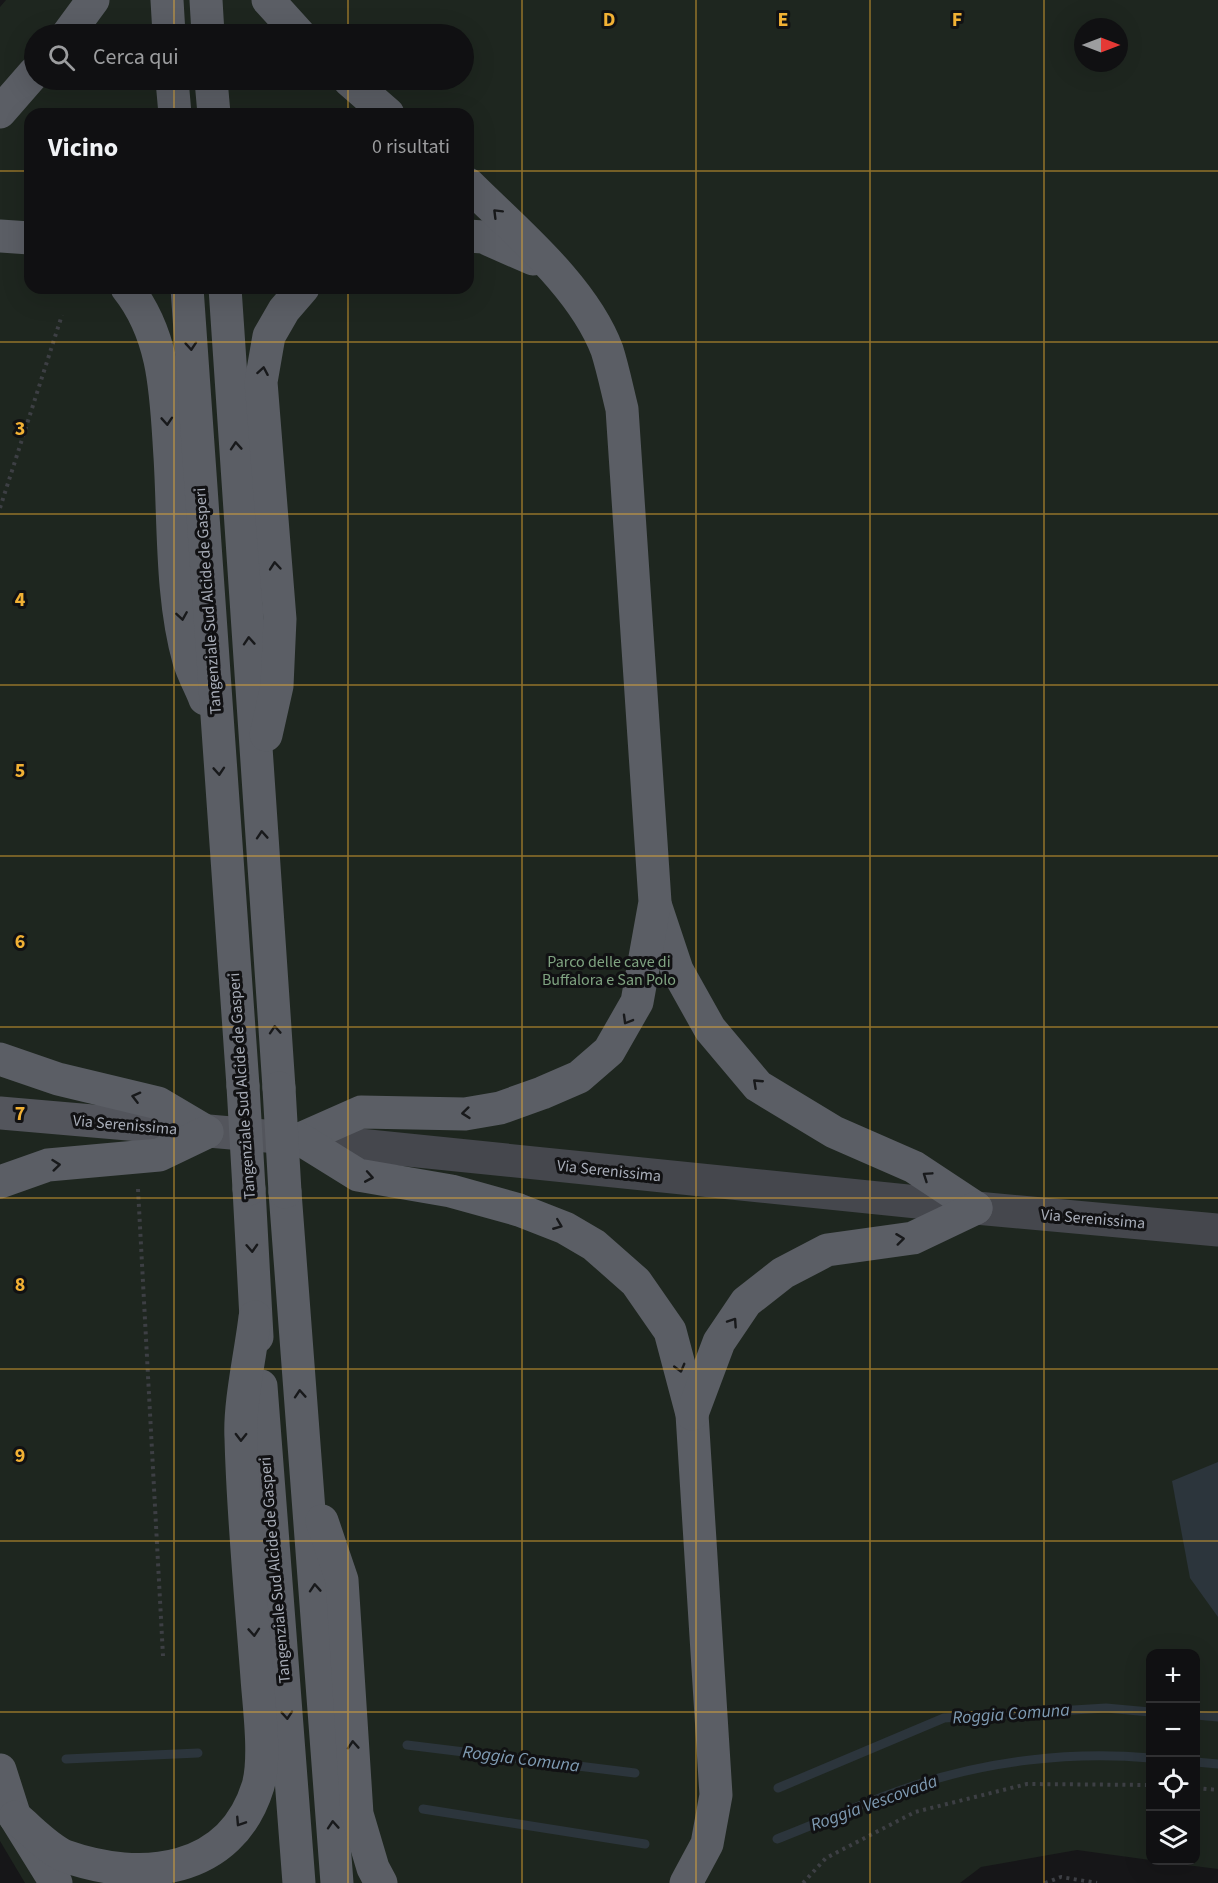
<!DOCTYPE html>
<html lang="it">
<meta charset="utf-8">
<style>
:root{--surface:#101012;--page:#19191b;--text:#f1f3f6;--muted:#9c9d9f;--line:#303032}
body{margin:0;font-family:"Source Sans 3",sans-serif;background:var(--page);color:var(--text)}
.controls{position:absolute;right:18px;bottom:18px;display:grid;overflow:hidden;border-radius:12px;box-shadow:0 6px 24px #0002}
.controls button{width:54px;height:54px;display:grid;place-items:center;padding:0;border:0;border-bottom:2px solid var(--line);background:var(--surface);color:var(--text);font:30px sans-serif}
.compass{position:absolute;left:1074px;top:18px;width:54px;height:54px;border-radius:50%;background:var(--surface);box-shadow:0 6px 24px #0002;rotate:90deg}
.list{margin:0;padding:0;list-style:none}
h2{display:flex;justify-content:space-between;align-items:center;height:78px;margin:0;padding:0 24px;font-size:26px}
h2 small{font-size:20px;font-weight:400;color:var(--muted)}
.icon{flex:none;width:33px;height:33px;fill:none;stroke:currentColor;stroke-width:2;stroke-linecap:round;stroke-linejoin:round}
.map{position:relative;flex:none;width:1218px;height:1883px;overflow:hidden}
.search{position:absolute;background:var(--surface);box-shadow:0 6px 24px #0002;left:24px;top:24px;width:450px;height:66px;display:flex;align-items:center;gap:15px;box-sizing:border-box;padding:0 21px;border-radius:33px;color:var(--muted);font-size:22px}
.panel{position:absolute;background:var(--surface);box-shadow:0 6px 24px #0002;left:24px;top:108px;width:450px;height:186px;border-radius:18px}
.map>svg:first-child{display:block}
</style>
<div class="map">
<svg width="1218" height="1883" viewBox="0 0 1218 1883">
<rect width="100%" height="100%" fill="#161618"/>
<!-- green -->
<path fill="#1e261f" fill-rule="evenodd" d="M 6,0 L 1218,0 L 1218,1869 L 1154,1861 L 1196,1860 L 1196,1654 L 1150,1654 L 1150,1860 L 1077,1850 L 981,1867 L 960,1883 L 25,1883 L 0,1841 L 0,7 ZM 1083,27 L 1119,27 L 1119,63 L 1083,63 ZM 34,34 L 464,34 L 464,80 L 34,80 ZM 30,114 L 468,114 L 468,288 L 30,288 Z"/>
<!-- water -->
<path fill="#2c353c" d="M 1218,1462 L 1218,1617 L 1190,1578 L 1172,1481 Z"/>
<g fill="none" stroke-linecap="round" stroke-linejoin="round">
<!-- stream -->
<g stroke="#2c353c" stroke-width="9">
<path d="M 1196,1715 L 1218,1717"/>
<path d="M 407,1745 L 635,1773"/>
<path d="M 66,1759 L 198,1753"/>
<path d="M 1196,1762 L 1218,1764"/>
<path d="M 778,1788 L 944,1718 L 1106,1708 L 1150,1712"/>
<path d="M 423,1809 L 645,1844"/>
<path d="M 777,1839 C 821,1822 865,1802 910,1787 C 985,1761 1071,1751 1150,1758"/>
</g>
<!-- path -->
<g stroke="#3d3f44" stroke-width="4" stroke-dasharray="3 4.5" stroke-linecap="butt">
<path d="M 0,508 L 62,315"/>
<path d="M 138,1189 L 163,1656"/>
<path d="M 1196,1788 L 1218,1790"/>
<path d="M 803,1883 L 826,1858 L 915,1812 L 1027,1784 L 1150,1785"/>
<path d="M 1045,1883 L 1061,1877 L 1097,1883"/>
</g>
<!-- secondary -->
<path stroke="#45474d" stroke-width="33" d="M 300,1139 L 976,1208 L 1218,1230"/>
<!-- primary -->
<path stroke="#53555c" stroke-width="33" d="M 0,1113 L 300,1139"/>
<!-- trunk -->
<g stroke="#5b5e65" stroke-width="33">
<path d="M 167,0 L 169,34"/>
<path d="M 206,0 L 208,34"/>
<path d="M 268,0 L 299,34"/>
<path d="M 68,34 L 93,0"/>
<path d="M 172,80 L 175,114"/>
<path d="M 211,80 L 214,114"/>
<path d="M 349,80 L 388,114"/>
<path d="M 0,112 L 34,73"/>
<path d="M 0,236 L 30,238"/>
<path d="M 468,236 L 483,237 L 533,259"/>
<path d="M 127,288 C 166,337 166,397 170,457 C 174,522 171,598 189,661 C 193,674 200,686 205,699"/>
<path d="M 187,288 L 243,1086"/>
<path d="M 225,288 L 279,1088"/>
<path d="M 266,735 L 277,686 L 280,619 L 261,382 L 269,336 L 284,310 L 303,288"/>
<path d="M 656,907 L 677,970 L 710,1029 L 758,1086 L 834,1132 L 914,1167 L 976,1208"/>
<path d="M 0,1059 L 58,1079 L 158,1103 L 207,1132"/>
<path d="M 300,1139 L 361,1112 L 465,1114 L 500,1108 L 542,1093 L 579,1077 L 609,1051 L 637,1002 L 655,902 L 622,409 C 617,389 613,369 607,350 C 583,286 515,231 468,184"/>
<path d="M 300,1139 L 358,1175 L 451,1191 L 519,1210 L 565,1228 L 594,1245 L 636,1282 L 670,1331 L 692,1414 L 716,1795 L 707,1844 L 686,1883"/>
<path d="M 0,1182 L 48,1165 L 159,1155 L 207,1132"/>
<path d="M 249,1189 L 257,1337"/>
<path d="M 285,1192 L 337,1883"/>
<path d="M 261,1386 L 299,1883"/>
<path d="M 692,1414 L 719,1342 L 746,1302 L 783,1273 L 827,1250 L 913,1238 L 976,1208"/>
<path d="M 322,1521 L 342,1580 L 357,1814 L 373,1868 L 381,1883"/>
<path d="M 0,1770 L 15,1817 L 56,1883"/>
<path d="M 15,1817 C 30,1829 47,1848 65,1856 C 141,1883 231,1874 258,1786 C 266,1758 259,1707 257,1678 C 251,1598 243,1518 241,1438 C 239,1404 251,1352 255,1317"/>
</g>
<!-- trunk-bridge -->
<g stroke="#5b5e65" stroke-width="33">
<path d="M 243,1086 L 249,1189"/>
<path d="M 279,1088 L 285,1192"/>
</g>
</g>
<!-- one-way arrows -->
<defs><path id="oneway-chevron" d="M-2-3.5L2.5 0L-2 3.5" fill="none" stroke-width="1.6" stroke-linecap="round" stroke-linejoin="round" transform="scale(1.5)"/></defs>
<g stroke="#18191b">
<use href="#oneway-chevron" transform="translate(497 213) rotate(-135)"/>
<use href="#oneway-chevron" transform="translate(191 346) rotate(86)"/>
<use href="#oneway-chevron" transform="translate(263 371) rotate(-80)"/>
<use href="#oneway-chevron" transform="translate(167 421) rotate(86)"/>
<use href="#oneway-chevron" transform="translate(236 446) rotate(-94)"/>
<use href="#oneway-chevron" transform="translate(275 566) rotate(-95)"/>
<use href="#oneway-chevron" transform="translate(182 616) rotate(81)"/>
<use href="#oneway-chevron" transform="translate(249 641) rotate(-94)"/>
<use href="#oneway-chevron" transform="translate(219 771) rotate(86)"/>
<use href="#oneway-chevron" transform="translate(262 835) rotate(-94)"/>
<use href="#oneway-chevron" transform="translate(627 1020) rotate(120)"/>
<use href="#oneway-chevron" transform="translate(275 1030) rotate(-94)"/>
<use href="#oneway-chevron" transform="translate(757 1083) rotate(-137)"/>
<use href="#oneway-chevron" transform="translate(136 1097) rotate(-166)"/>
<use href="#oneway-chevron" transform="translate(466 1113) rotate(174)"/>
<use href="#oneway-chevron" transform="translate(56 1165) rotate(-6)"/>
<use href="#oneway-chevron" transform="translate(927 1176) rotate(-146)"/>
<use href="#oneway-chevron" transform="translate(369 1177) rotate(10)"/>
<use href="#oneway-chevron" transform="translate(558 1225) rotate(22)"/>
<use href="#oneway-chevron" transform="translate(900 1239) rotate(-7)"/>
<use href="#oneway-chevron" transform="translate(252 1248) rotate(87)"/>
<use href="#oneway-chevron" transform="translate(733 1322) rotate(-56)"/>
<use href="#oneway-chevron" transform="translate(680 1368) rotate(75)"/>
<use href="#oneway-chevron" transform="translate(300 1394) rotate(-94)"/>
<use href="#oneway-chevron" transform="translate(241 1437) rotate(91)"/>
<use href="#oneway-chevron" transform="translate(315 1588) rotate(-94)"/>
<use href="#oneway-chevron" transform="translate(254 1632) rotate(86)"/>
<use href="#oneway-chevron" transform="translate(287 1715) rotate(86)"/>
<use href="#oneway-chevron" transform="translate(353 1745) rotate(-94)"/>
<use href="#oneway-chevron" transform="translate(240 1822) rotate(123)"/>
<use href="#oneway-chevron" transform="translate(333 1825) rotate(-94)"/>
</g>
<!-- grid -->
<path fill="none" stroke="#f2b134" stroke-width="1.5" stroke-opacity="0.55" d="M 174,0 L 174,34M 348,0 L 348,34M 522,0 L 522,1883M 696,0 L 696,1883M 870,0 L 870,1883M 1044,0 L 1044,1883M 174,80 L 174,114M 348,80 L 348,114M 0,171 L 30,171M 468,171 L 1218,171M 174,288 L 174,1883M 348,288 L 348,1883M 0,342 L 1218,342M 0,514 L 1218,514M 0,685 L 1218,685M 0,856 L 1218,856M 0,1027 L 1218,1027M 0,1198 L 1218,1198M 0,1369 L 1218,1369M 0,1541 L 1218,1541M 0,1712 L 1150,1712M 1196,1712 L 1218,1712"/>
<g text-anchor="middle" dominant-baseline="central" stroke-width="6" stroke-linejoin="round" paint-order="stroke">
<!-- street labels -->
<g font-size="16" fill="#a8adb8" stroke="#111113">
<text transform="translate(208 601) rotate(-94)">Tangenziale Sud Alcide de Gasperi</text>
<text transform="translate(242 1086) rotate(-94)">Tangenziale Sud Alcide de Gasperi</text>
<text transform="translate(125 1125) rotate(5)">Via Serenissima</text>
<text transform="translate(609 1171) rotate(6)">Via Serenissima</text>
<text transform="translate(1093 1219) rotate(5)">Via Serenissima</text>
<text transform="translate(275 1570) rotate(-95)">Tangenziale Sud Alcide de Gasperi</text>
</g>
<!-- park labels -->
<g font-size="16" fill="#7fa381" stroke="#111113">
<text x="609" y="962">Parco delle cave di<tspan x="609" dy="18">Buffalora e San Polo</tspan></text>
</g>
<!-- water labels -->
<g font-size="18" font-style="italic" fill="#7f9bb3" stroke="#111113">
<text transform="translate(1011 1714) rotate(-4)">Roggia Comuna</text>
<text transform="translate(521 1759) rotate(7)">Roggia Comuna</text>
<text transform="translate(874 1803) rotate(-20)">Roggia Vescovada</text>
</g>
</g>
<g font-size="20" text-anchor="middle" font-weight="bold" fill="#f2b134" stroke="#111113" stroke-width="6" stroke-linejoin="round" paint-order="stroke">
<text x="609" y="26">D</text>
<text x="783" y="26">E</text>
<text x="957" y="26">F</text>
<text x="20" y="435">3</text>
<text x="20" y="606">4</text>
<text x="20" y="777">5</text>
<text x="20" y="948">6</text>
<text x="20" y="1120">7</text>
<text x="20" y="1291">8</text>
<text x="20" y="1462">9</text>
</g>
</svg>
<div class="controls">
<button>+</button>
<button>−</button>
<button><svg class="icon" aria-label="locate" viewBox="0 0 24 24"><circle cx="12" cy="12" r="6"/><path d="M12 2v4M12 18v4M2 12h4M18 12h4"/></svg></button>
<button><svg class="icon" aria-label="layers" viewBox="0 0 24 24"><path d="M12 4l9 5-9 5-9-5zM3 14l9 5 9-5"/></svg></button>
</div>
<svg class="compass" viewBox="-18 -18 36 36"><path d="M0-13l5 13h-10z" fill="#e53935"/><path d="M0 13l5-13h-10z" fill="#9c9d9f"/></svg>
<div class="search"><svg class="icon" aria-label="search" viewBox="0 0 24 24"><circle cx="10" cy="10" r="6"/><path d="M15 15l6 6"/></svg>Cerca qui</div>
<section class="panel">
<h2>Vicino<small>0 risultati</small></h2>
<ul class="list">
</ul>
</section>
</div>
